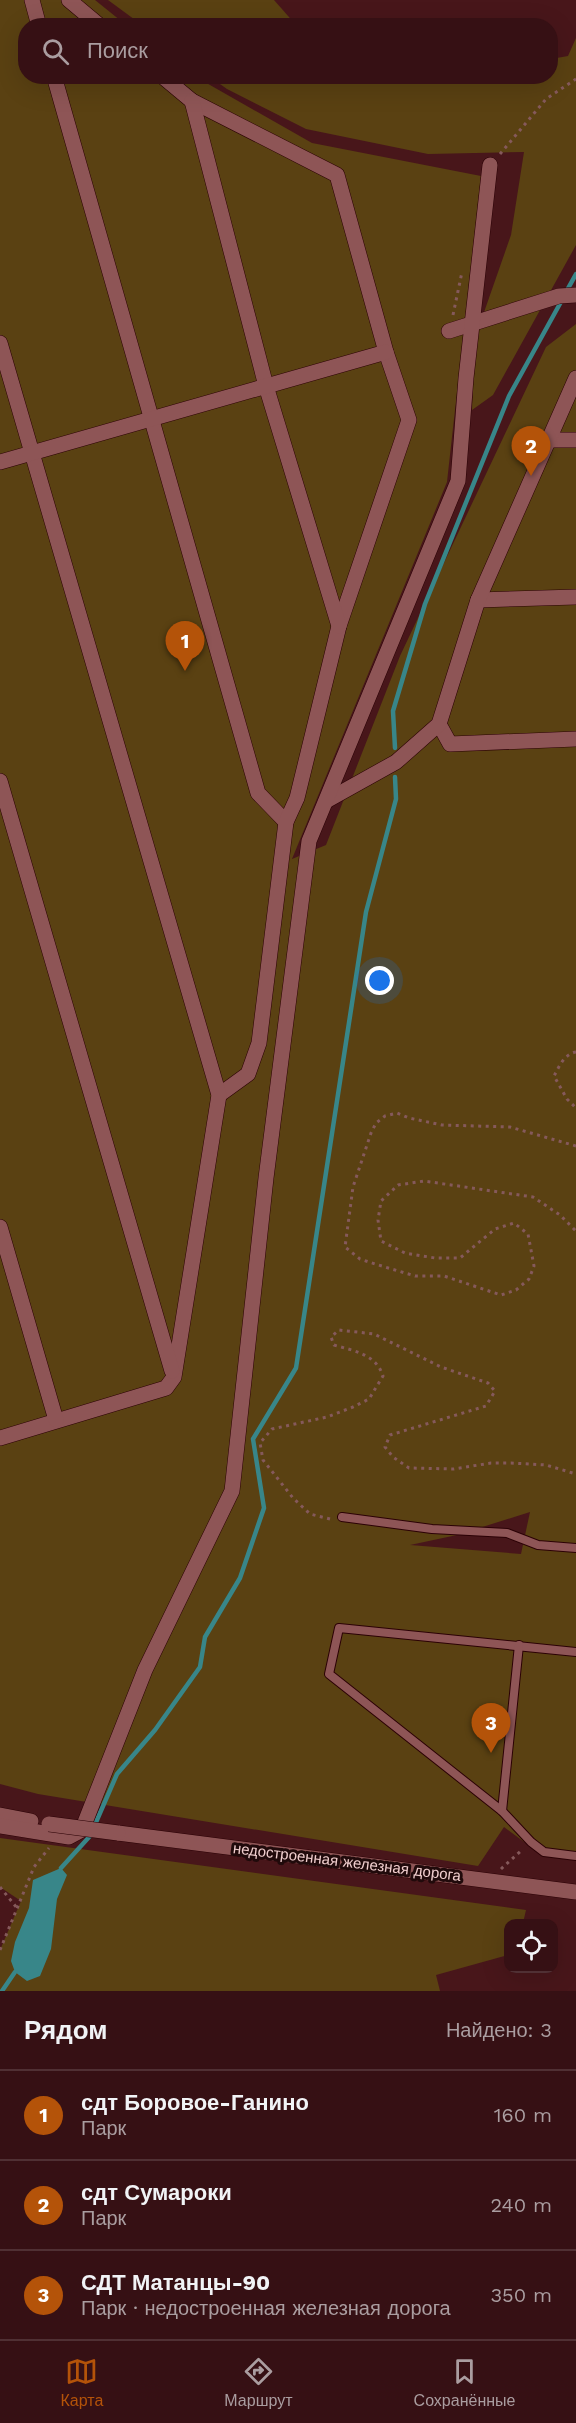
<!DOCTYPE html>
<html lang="ru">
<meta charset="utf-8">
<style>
:root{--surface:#361014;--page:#411e22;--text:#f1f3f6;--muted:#aa9da0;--line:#503034;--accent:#b45309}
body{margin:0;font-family:"Work Sans",sans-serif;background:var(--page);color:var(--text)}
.controls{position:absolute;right:18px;bottom:18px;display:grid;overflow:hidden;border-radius:12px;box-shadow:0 6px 24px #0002}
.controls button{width:54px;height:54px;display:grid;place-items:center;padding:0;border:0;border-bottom:2px solid var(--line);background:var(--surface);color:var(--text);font:30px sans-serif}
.you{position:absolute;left:380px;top:981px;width:21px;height:21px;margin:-15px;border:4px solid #fff;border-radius:50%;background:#1a73e8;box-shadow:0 0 0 9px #1a73e833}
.badge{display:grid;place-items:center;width:39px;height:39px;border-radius:50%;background:var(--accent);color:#fff;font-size:20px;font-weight:700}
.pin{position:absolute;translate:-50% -50px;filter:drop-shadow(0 2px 3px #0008)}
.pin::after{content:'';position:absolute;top:32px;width:21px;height:18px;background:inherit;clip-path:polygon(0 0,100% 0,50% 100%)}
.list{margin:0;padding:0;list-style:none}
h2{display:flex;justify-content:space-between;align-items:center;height:78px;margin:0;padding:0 24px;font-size:26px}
h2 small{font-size:20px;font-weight:400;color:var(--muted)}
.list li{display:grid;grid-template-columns:39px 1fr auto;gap:18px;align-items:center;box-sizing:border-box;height:90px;padding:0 24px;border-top:2px solid var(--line)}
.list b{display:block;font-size:22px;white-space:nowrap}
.list p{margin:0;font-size:20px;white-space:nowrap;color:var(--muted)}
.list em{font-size:20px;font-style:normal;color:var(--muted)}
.icon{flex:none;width:33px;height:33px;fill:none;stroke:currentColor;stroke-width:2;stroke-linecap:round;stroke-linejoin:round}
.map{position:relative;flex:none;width:576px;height:1991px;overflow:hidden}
.search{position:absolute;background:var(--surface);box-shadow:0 6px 24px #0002;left:18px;right:18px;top:18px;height:66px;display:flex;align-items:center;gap:15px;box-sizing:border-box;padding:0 21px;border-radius:24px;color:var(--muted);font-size:22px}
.sheet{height:348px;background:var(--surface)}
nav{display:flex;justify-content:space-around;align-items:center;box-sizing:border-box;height:84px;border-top:2px solid var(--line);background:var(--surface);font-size:16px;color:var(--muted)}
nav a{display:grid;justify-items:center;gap:3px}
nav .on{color:var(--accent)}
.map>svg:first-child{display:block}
</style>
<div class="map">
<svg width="576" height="1991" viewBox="0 0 576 1991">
<rect width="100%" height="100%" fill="#48161a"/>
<!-- green -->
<g fill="#5a4112" fill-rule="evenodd">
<path d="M 0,0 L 95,0 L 126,25 L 26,26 L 26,76 L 196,77 L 312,143 L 481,176 L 447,482 L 292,859 L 326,845 L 400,656 L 546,347 L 576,324 L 576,1852 L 531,1847 L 504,1827 L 478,1866 L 38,1794 L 0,1784 ZM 530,1512 L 521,1554 L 410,1545 L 457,1535 Z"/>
<path d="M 108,0 L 274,0 L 296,25 L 142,25 Z"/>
<path d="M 576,38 L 576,245 L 493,395 L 472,410 L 475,338 L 511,235 L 524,152 L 428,154 L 306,129 L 227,89 L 210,77 L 550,76 L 551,59 L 568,56 Z"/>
<path d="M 0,1838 L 526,1910 L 523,1923 L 508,1924 L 508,1955 L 436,1975 L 440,1991 L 0,1991 L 0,1950 L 21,1901 L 0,1887 Z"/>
</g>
<!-- water -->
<path fill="#388689" d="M 61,1868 L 67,1875 L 57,1899 L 51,1949 L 40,1976 L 27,1981 L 15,1972 L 11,1961 L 15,1942 L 29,1908 L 33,1880 Z"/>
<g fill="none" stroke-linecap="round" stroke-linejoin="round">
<!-- stream -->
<g stroke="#388689" stroke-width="4.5">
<path d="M 566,292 L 576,274"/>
<path d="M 395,748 L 393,711 L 425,604 L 509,396 L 562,300"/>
<path d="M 61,1868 L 90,1836 L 117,1774 L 155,1730 L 200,1667 L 205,1637 L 240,1578 L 264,1508 L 253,1439 L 296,1368 L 366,912 L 396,799 L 395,777"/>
<path d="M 2,1991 L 15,1972"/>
</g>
<defs>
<g id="lane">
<path d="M 342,1517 L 432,1529 L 507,1533 L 538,1545 L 576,1548"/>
<path d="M 576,1652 L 339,1628 L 329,1674 L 502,1811 L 531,1842 L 544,1852 L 576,1856"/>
<path d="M 502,1811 L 519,1645"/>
</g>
<g id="street">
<path d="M 32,0 L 39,26"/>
<path d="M 69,0 L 100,26"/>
<path d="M 54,76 L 258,793 L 286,822"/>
<path d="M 162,76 L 192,101 L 337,175 L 386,352 L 409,420 L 339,626 L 297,798 L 286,822 L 259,1043 L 248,1074 L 219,1095"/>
<path d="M 192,101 L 266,386 L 339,626"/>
<path d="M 449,331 L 559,296 L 576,295"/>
<path d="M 0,343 L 219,1095 L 174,1377 L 166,1388 L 0,1438"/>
<path d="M 547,440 L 576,440"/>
<path d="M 0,462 L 386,352"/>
<path d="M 478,600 L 576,597"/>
<path d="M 439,724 L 450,744 L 576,739"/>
<path d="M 0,781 L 172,1371"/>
<path d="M 326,801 L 396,762 L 439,724 L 478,600 L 576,378"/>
<path d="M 0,1227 L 56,1420"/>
<path d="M 0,1815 L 31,1821"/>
<path d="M 0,1826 L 69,1837 L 82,1830 L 145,1670 L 232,1491 L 266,1178 L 309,841 L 458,481 L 466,378 L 490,165"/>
<path d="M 118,1833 L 576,1892"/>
</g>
</defs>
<!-- lane casing -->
<use href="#lane" stroke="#2b0005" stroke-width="10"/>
<!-- street casing -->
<use href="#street" stroke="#2b0005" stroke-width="16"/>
<!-- path -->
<g stroke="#85595b" stroke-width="3" stroke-dasharray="3 4.5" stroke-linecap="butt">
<path d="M 500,154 L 546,99 L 576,79"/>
<path d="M 453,315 L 462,272"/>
<path d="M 576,1052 C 564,1054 559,1067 554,1076 L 567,1099 L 576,1108"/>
<path d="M 576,1146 L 510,1127 L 442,1125 L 409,1118 L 397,1113 L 385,1116 L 376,1123 L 371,1133 L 353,1187 L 345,1247 L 360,1259 L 375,1264 L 415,1276 L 444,1276 L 501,1295 L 516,1290 L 529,1279 L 534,1266 L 528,1234 L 514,1223 L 495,1229 L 460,1258 L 435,1258 L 405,1253 L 381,1241 L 378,1220 L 381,1201 L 398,1185 L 424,1181 L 533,1197 L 560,1215 L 576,1231"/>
<path d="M 330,1519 L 310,1514 L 293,1498 L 263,1460 L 260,1443 L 272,1429 L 327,1417 L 353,1407 L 369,1399 L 383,1376 C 376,1354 354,1351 334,1345 L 331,1337 L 339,1330 L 374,1334 L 441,1367 L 488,1383 L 495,1391 L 486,1406 L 390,1435 L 385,1447 L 393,1457 L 409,1468 L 454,1469 L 491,1463 L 511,1463 L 546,1465 L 576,1474"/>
<path d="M 501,1869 L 523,1849"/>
<path d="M 0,1887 L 17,1908"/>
<path d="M 0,1950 L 34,1867 L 49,1848"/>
</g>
<!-- lane -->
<use href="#lane" stroke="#8e5556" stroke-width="8"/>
<!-- street -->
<use href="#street" stroke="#8e5556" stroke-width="15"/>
<defs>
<path id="street-bridge" d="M 49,1824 L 118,1833"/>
</defs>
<!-- street-bridge casing -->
<use href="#street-bridge" stroke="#2b0005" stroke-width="16" stroke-linecap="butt"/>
<!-- street-bridge -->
<use href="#street-bridge" stroke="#8e5556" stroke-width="15"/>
</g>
<g text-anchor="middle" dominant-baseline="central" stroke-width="6" stroke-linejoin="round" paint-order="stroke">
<!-- street labels -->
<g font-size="15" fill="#f0cece" stroke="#200a0b">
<text transform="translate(347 1862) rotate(7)">недостроенная железная дорога</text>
</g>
</g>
</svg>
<div class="controls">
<button><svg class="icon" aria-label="locate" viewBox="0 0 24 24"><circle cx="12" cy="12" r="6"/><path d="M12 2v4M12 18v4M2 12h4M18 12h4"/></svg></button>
</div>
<div class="you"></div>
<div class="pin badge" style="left:185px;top:671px">1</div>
<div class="pin badge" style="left:531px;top:476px">2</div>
<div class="pin badge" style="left:491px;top:1753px">3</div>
<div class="search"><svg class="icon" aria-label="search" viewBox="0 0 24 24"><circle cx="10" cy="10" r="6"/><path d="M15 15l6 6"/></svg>Поиск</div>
</div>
<section class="sheet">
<h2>Рядом<small>Найдено: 3</small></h2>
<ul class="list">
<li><span class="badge">1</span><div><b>сдт Боровое-Ганино</b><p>Парк</p></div><em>160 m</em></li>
<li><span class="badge">2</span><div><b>сдт Сумароки</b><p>Парк</p></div><em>240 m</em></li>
<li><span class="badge">3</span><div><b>СДТ Матанцы-90</b><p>Парк · недостроенная железная дорога</p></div><em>350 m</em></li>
</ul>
</section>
<nav>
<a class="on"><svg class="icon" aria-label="map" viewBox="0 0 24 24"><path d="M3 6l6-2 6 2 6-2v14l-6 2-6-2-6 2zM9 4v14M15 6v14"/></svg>Карта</a>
<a><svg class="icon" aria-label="directions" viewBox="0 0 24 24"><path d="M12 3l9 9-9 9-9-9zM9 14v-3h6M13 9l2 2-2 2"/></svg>Маршрут</a>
<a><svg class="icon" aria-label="saved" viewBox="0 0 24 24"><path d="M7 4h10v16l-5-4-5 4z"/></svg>Сохранённые</a>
</nav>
